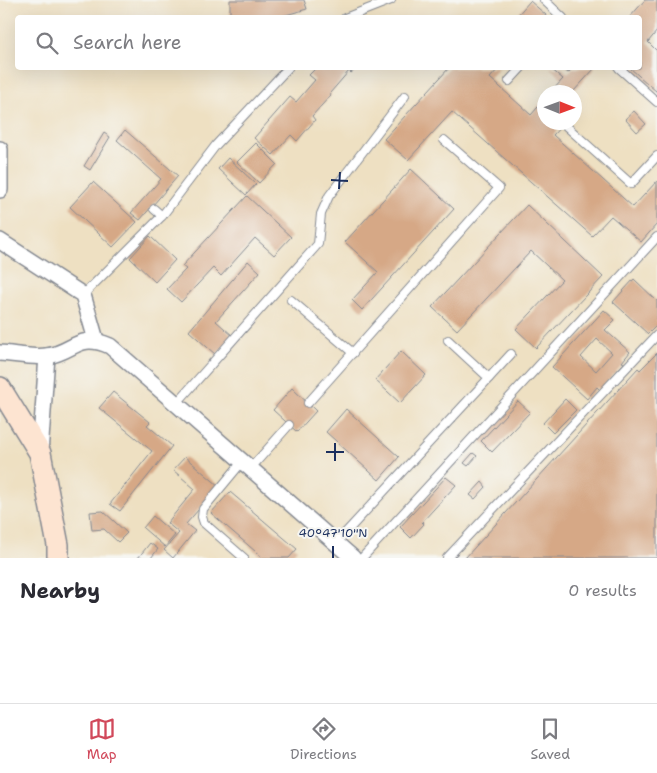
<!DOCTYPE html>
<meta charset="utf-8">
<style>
:root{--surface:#fff;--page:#f7f7f7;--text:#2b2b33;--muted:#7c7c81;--line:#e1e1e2;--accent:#d1495b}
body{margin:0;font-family:"Shantell Sans",sans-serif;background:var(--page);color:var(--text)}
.compass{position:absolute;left:537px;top:85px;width:45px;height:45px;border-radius:50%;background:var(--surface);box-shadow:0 5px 20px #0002;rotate:91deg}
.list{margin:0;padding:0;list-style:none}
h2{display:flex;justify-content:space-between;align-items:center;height:65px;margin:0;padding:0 20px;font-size:21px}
h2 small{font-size:16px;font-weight:400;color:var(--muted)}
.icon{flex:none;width:28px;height:28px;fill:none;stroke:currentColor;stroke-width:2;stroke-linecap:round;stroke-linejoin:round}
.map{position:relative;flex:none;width:657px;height:558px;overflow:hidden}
.search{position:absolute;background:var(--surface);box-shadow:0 5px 20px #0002;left:15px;right:15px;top:15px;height:55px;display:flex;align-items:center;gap:12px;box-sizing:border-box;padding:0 18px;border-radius:5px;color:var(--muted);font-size:19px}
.sheet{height:145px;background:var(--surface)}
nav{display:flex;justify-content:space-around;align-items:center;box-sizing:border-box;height:70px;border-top:1px solid var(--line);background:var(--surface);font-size:14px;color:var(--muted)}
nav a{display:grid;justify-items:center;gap:2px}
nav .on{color:var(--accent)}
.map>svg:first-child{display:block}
</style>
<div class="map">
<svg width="657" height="558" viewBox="0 0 657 558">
<rect width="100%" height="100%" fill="#f6f6f2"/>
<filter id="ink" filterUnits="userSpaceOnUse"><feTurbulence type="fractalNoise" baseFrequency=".02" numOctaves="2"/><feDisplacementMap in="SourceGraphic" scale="10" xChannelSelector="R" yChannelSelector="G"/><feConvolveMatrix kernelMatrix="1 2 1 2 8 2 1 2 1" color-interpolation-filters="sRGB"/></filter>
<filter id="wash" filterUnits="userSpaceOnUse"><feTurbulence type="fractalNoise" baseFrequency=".0096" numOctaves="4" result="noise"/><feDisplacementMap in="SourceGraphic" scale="20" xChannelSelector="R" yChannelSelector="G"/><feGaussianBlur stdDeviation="1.12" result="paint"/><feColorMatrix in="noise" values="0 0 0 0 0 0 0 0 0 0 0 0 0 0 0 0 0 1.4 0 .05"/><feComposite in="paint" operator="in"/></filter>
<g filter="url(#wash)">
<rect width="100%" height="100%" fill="#eee0c2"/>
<g id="blocks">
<!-- building -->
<g fill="#d6a886" fill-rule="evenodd">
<path d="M 230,0 L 304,0 L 307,9 L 275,18 L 230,18 Z"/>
<path d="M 645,0 L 657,0 L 657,31 L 648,42 L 657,51 L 657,92 L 630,68 L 640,68 L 640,18 L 629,18 Z"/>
<path d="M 530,1 L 546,15 L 544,18 L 515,18 Z"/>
<path d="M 316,68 L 357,68 L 351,73 L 349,71 L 330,93 L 331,95 L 312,116 L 315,120 L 297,141 L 291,135 L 273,155 L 254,138 L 290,97 L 296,102 L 315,80 L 309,75 Z"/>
<path d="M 449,68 L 499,68 L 490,78 L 531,115 L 544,100 L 544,122 L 565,122 L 553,135 L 633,207 L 657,181 L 657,224 L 641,242 L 611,216 L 592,236 L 452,112 L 408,160 L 384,139 Z"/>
<path d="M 550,68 L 562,68 L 568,73 L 573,68 L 595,68 L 573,92 L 551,92 L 563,79 Z"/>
<path d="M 634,111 L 646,124 L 637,132 L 625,119 Z"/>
<path d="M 125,130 L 178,176 L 140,220 L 131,213 L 161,179 L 117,140 Z"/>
<path d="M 104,133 L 110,137 L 90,170 L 84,166 Z"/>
<path d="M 256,143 L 277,164 L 259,183 L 237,162 Z"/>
<path d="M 228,158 L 256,184 L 246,195 L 218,169 Z"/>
<path d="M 411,169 L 454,209 L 362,310 L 352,300 L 378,272 L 345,242 Z"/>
<path d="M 93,182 L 137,222 L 113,247 L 70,207 Z"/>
<path d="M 247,196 L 291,237 L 274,255 L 255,238 L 221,276 L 213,268 L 181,302 L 167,289 L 186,269 L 182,266 Z"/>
<path d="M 527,205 L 603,277 L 536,348 L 516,329 L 562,280 L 531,251 L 457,330 L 432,307 Z"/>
<path d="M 150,236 L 175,260 L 155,282 L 130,258 Z"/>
<path d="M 248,261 L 260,272 L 216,321 L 233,336 L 216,355 L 189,331 Z"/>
<path d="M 634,279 L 657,301 L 657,325 L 648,334 L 613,302 Z"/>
<path d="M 604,310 L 615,320 L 605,330 L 630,352 L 622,362 L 624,363 L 600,390 L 597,387 L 587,399 L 552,367 ZM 597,339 L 612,353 L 596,371 L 581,357 Z"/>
<path d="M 401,351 L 426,375 L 400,403 L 375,380 Z"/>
<path d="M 657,353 L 657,558 L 465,558 L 638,368 L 640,370 Z"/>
<path d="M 292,388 L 316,411 L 297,432 L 273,410 Z"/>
<path d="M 113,392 L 150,422 L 147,425 L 172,446 L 120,511 L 110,504 L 152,451 L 99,408 Z"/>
<path d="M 565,399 L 576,410 L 553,433 L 543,423 Z"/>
<path d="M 518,401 L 530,412 L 492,452 L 481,441 Z"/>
<path d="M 346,409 L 399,457 L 379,480 L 326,432 Z"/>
<path d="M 473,453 L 477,456 L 468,466 L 464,463 Z"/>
<path d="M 185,457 L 219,486 L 186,524 L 195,531 L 173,558 L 164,550 L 179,533 L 167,523 L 195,489 L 173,470 Z"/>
<path d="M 446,477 L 456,485 L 422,522 L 424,524 L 411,538 L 400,527 Z"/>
<path d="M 482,482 L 486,487 L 475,499 L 470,495 Z"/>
<path d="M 230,492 L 297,549 L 289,558 L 263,558 L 211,513 Z"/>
<path d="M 103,511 L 127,533 L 118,542 L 104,529 L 92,530 L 90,512 Z"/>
<path d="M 153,516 L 175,535 L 165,547 L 143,528 Z"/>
<path d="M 150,543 L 158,549 L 151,558 L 138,558 Z"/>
</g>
</g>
</g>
<g filter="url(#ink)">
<use href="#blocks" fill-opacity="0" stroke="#848890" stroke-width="1"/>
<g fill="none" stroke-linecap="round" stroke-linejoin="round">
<defs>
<g id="service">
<path d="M 544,0 L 563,18"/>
<path d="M 345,18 L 391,0"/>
<path d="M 619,68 L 657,102"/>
<path d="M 509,81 L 521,68"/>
<path d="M 565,125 L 631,184 L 657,156"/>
<path d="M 154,209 L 162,216"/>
<path d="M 83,295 L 162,216 L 216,145 L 288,68"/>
<path d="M 291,300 L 353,353"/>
<path d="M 489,378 L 511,354"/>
<path d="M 308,403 L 499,188 L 444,140"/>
<path d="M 176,404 L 318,244 L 321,214 L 329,196 L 405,96"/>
<path d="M 242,462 L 203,509 L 202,517 L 204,523 L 244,558"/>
<path d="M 250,469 L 289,425"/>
<path d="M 336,543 L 489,378 L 448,340"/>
<path d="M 362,558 L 657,237"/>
<path d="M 447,558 L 657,335"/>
</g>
<g id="minor">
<path d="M 0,149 L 0,190"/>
<path d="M 0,241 L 83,295 L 96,340"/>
<path d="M 0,353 C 15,354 33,358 47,356 C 75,352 77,332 110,346 L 353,558"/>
<path d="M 40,453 L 47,356"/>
</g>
<path id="secondary" d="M 0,388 L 40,453 L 58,545 L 58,558"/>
</defs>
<!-- service casing -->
<use href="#service" stroke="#848890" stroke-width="10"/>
<!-- minor casing -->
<use href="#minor" stroke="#848890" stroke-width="18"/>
<!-- secondary casing -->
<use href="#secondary" stroke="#848890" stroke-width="24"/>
<!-- service -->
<use href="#service" stroke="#fff" stroke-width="8"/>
<!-- minor -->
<use href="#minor" stroke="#fff" stroke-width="15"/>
<!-- secondary -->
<use href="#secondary" stroke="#fde4d1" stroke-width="21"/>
</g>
</g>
<!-- ticks -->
<path fill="none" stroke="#1b2f5e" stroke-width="2" d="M 331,180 L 348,181M 339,189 L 340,172M 326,452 L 344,452M 335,461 L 335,443M 333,558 L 333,546"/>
<g font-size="12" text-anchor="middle" fill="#1b2f5e" stroke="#f6f6f2" stroke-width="4" stroke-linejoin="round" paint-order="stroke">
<text x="333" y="537">40°47'10"N</text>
</g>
</svg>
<svg class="compass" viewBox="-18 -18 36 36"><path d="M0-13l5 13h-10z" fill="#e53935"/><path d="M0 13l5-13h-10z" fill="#7c7c81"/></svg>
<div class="search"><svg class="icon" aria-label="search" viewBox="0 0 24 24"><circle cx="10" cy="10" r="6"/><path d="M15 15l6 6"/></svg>Search here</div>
</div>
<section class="sheet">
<h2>Nearby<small>0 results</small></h2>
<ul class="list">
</ul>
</section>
<nav>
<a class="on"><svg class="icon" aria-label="map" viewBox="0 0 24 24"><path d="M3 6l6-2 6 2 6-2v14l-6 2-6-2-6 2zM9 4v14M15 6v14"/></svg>Map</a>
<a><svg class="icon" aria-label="directions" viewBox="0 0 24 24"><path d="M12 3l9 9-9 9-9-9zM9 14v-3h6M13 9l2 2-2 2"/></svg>Directions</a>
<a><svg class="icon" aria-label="saved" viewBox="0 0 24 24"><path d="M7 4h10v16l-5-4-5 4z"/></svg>Saved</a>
</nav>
